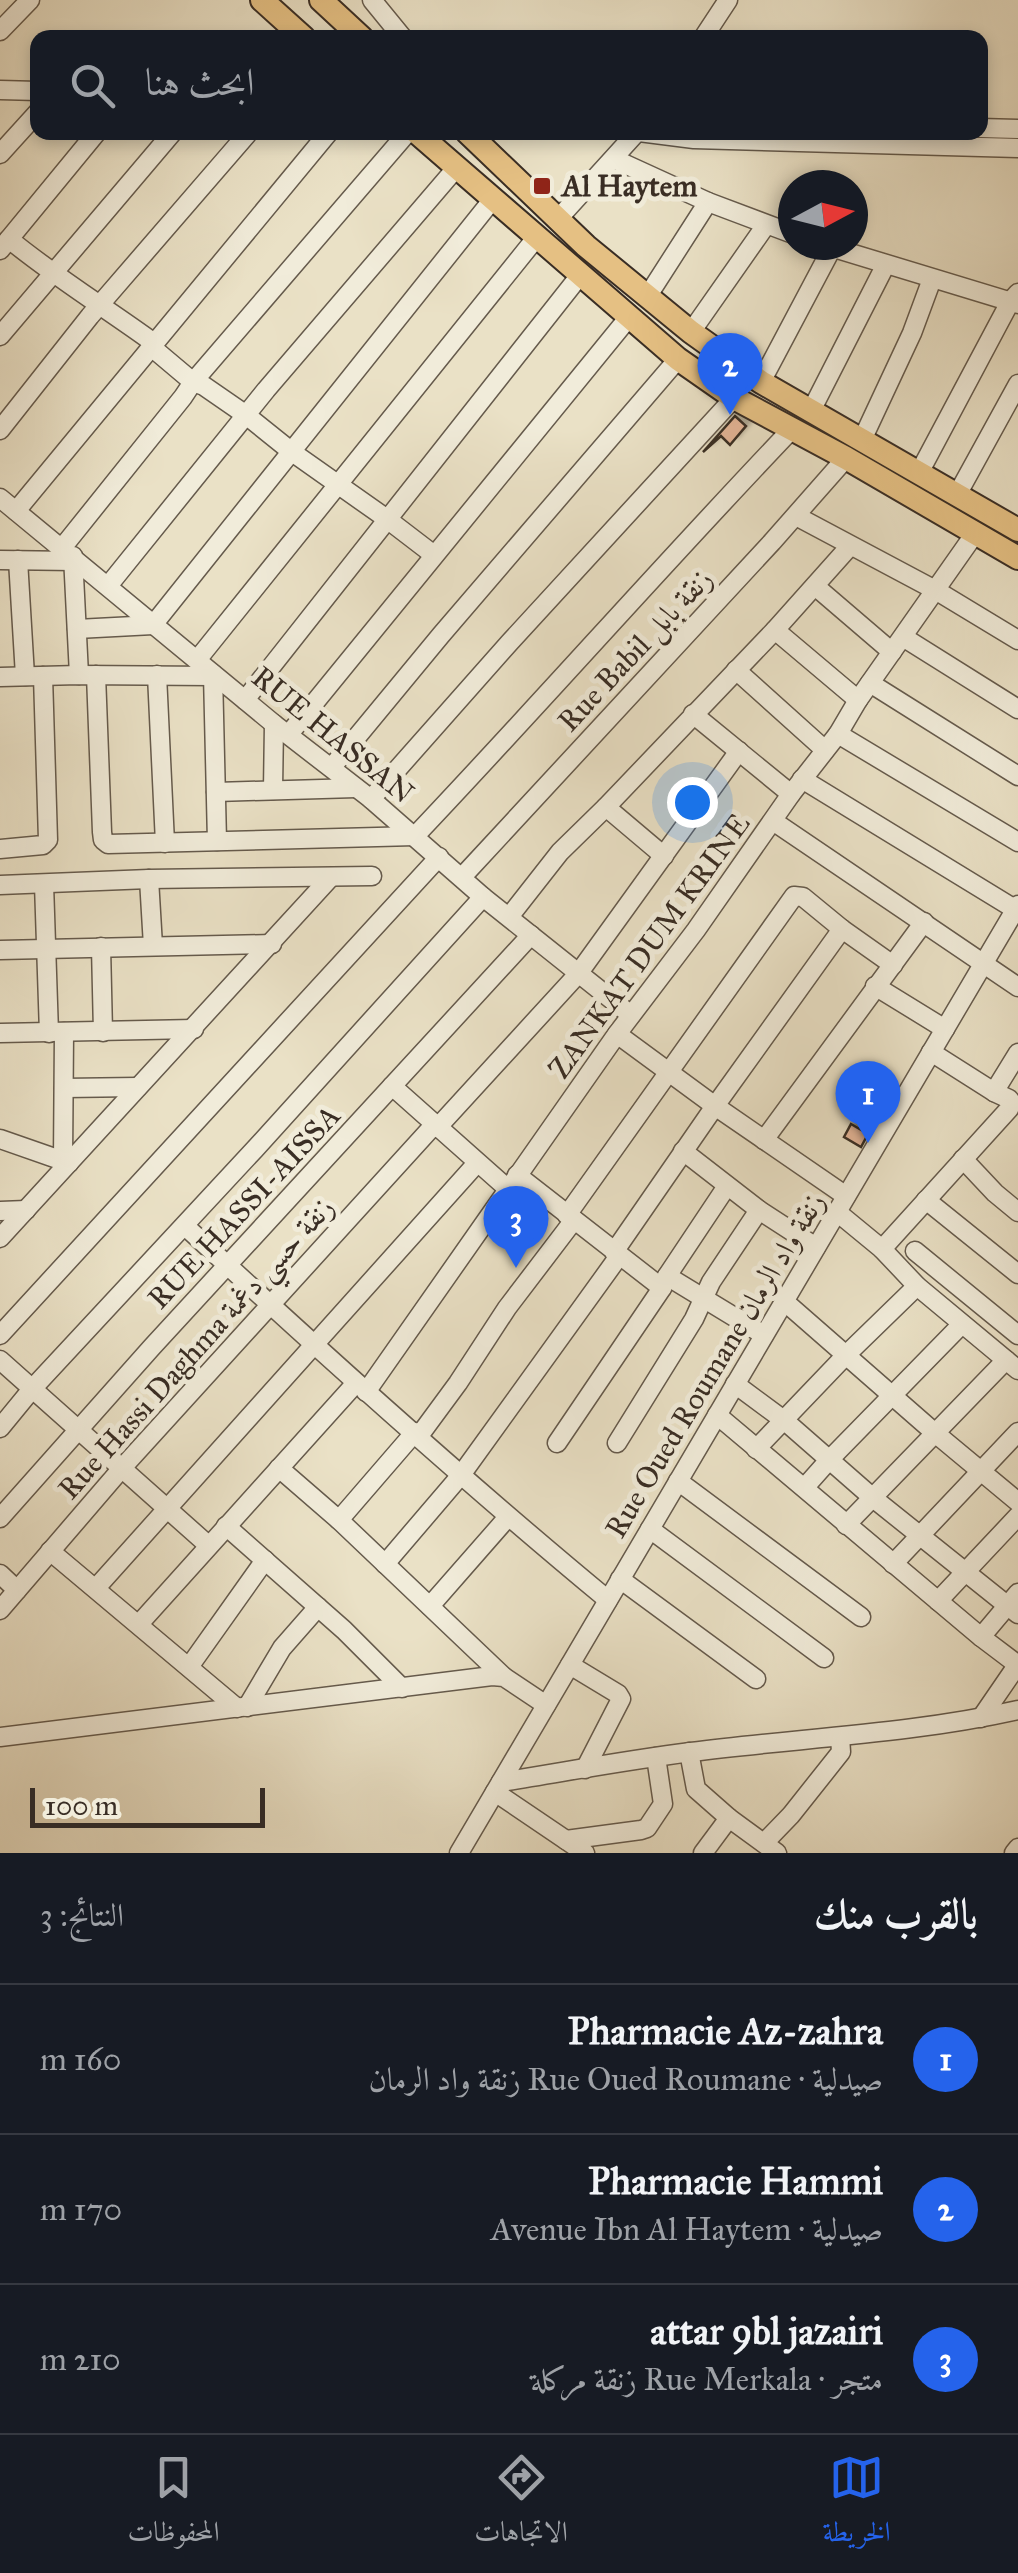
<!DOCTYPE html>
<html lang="ar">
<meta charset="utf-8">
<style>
:root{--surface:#171b24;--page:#242831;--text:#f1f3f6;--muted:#9ea1a6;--line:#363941;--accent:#2563eb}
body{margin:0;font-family:"IM FELL Great Primer",Amiri,serif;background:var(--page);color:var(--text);direction:rtl}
.compass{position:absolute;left:778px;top:170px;width:90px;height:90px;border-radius:50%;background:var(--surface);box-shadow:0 5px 15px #0003;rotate:83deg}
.scale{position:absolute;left:30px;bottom:25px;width:235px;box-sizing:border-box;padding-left:10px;border:5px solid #392d24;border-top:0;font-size:28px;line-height:35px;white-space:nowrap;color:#392d24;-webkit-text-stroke:8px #f1ecda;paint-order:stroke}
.you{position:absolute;left:692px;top:802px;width:35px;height:35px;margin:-25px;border:8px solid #fff;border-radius:50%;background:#1a73e8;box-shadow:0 0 0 15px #1a73e833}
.badge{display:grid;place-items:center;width:65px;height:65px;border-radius:50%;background:var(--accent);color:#fff;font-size:32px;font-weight:700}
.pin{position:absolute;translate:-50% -82px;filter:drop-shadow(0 2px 5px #0008)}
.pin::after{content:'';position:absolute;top:52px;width:35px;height:30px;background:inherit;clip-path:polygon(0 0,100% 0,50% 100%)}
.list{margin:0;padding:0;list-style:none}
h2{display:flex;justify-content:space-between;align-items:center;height:130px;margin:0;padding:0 40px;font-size:42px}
h2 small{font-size:32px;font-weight:400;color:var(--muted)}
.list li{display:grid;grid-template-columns:65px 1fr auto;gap:30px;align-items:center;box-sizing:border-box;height:150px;padding:0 40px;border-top:2px solid var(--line)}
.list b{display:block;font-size:38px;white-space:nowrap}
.list p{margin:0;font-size:32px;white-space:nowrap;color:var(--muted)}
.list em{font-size:32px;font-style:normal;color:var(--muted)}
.icon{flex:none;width:55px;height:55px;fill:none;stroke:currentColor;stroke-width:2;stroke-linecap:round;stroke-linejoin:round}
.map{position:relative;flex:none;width:1018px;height:1853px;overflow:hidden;direction:ltr}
.search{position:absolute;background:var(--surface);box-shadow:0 5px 15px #0003;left:30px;right:30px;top:30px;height:110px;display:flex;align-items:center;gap:25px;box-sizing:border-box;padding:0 35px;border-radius:20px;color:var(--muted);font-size:38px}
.sheet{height:580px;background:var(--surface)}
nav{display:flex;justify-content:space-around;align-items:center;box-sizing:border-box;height:140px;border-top:2px solid var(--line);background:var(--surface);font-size:28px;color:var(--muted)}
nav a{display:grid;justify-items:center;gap:5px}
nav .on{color:var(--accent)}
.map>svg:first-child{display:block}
</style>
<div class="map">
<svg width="1018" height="1853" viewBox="0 0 1018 1853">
<defs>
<filter id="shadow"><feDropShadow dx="8" dy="-8" stdDeviation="2.5" flood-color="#0004"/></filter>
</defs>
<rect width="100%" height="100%" fill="#eae1c6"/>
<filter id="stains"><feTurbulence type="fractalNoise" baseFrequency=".002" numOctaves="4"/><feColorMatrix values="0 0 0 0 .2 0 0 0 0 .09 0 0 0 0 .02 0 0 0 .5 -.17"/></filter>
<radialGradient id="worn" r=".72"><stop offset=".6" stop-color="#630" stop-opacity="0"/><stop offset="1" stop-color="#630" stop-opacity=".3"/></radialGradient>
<!-- building -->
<g fill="#e6b799" stroke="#392d24" stroke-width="2.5" filter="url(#shadow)">
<path d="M 735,416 L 746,426 L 730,445 L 721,436 L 703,452 Z"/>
<path d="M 851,1124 L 868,1134 L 861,1147 L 844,1137 Z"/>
</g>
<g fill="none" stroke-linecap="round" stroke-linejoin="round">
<defs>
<g id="minor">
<path d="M 372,0 L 403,38"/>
<path d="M 0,31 L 30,0"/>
<path d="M 703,38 L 728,0"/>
<path d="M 0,90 L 38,91"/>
<path d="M 980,128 L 1018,129"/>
<path d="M 639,132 L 694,139 L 1018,148"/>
<path d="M 0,154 L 38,112"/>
<path d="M 614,159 L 708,202 L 793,234"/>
<path d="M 557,220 L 637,132"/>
<path d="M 9,239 C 55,277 106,308 154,343 L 155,350 L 193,382 L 204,386 L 246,415 L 292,452 L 387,519 L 434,555"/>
<path d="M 824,245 L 1018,304"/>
<path d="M 0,250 L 97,132"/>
<path d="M 647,297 L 708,202"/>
<path d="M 691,332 L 766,225"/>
<path d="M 0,336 L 173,132"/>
<path d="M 761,382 L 832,248"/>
<path d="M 811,411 L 885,266"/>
<path d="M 0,430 L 90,316 L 249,132"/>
<path d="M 862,440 L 912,333 L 932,279"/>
<path d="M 919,473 L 1010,302 L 1018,293"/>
<path d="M 957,495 L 1018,384"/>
<path d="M 0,498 L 274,724 L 371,799 L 483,897 L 631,1015"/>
<path d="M 16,511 L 329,132"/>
<path d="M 796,516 L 937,591 L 1018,640"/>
<path d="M 62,548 L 183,397 L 193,382 L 408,132"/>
<path d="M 73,556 L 79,675"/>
<path d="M 0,560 L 74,561"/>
<path d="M 18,560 L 25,676"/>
<path d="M 108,586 L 266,390 L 457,167"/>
<path d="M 815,586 L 892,652"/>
<path d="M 77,629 L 153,625 L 493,199"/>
<path d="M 775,630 L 858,700"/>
<path d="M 903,637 L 1018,709"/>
<path d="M 197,660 L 536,238"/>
<path d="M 736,670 L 825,750"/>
<path d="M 213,674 L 217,841"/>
<path d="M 96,675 L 102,832 L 103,840 L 108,844 L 415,836 C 542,702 664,563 791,430"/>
<path d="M 157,675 L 165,843"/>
<path d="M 0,677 L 79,675 L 213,676"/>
<path d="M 870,683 L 1018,776"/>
<path d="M 245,700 L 581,274"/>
<path d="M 693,714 L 791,794"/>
<path d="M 289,734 L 629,317"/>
<path d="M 838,734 L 1018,842"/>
<path d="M 332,767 L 441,635 L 678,359"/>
<path d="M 802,779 L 1018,911"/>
<path d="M 273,790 L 274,724"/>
<path d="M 216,792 L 356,788"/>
<path d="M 371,799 L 510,642 L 734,398"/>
<path d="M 606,807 L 664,856"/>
<path d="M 773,821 L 1018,987"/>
<path d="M 0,849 L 43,845 L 48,840 L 43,676"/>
<path d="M 462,877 L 772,542 L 846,458"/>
<path d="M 149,879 L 153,946"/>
<path d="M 44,884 L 49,1033"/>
<path d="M 0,885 L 149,879 L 372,876"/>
<path d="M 509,917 L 560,852 L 606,807 L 775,630 L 850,546"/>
<path d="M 101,947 L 103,1032"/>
<path d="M 0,950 L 272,944"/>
<path d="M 875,986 L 945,1029"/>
<path d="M 0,1033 L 194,1029"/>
<path d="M 617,1034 L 715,1106 L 846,1196"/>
<path d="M 392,1086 L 508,1189"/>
<path d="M 64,1088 L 138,1087"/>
<path d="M 994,1092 L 1018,1053"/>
<path d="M 437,1128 L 578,974 L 739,751"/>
<path d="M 0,1139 L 69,1163"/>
<path d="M 764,1140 L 924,922"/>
<path d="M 683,1151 L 759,1210 L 816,1247"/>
<path d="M 963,1159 L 995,1193 L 1018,1212"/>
<path d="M 63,1161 L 64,1032"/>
<path d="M 517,1175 L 662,1288"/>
<path d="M 926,1200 L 1018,1274"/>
<path d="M 0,1211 L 26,1210"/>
<path d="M 837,1212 L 882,1249 L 917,1286 L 1018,1370"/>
<path d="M 567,1215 L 794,896 L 803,897 L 842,929 L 893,965"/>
<path d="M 185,1226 C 323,1354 463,1480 608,1600"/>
<path d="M 0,1238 L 330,878"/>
<path d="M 882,1249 L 1009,1109 L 1012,1103 L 1009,1099 L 994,1092 L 931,1052"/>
<path d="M 915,1251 L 1018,1335"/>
<path d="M 614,1252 L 715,1106 L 842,929"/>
<path d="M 667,1276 L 764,1335"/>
<path d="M 784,1301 L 935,1433 L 1018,1502"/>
<path d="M 0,1335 L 439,857"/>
<path d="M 0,1360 L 208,1545"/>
<path d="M 735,1384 L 785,1421 L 873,1498 L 1018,1614"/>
<path d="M 366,1392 L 617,1034 L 696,930 L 791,794 L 838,734 L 858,700 L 976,532"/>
<path d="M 717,1415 L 981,1637 L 1018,1665"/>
<path d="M 0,1428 L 32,1389 L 255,1149 L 483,897"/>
<path d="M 419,1436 L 458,1383 L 507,1308 L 574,1220"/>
<path d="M 557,1443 L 662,1288 L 667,1276 L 727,1186"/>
<path d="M 617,1443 L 694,1319 L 711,1282 L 759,1210"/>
<path d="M 756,1449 L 846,1355 L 917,1286"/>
<path d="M 279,1468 L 339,1520 L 504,1677"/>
<path d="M 678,1481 L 861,1617"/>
<path d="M 805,1487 L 829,1460 L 962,1324"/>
<path d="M 0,1518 L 152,1347 L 531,935"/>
<path d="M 339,1520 L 415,1432"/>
<path d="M 846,1525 L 1006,1360"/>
<path d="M 226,1526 L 344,1630 L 402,1688"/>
<path d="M 650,1529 L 824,1658"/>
<path d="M 50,1551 L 237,1708"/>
<path d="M 385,1564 L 461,1475 L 619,1256"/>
<path d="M 893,1564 L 1018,1432"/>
<path d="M 0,1574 L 17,1590"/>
<path d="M 620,1579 L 756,1679"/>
<path d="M 96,1588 L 477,1163"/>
<path d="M 938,1601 L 1018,1516"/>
<path d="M 430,1606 L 508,1517"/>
<path d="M 0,1610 L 122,1468 L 434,1125"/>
<path d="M 139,1624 L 356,1383"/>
<path d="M 981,1637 L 1018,1593"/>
<path d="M 570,1665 L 618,1694 L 621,1699 L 585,1769"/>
<path d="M 189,1667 L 265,1560"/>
<path d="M 247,1707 L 282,1648 L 318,1607"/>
<path d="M 981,1718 L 1018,1664"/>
<path d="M 0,1737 L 492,1676 L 504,1677 L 546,1705"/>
<path d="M 689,1752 L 696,1789 L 729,1818 L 777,1853"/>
<path d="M 501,1782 C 564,1772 627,1760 691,1752 C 800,1738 911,1734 1018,1710"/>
<path d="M 495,1792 L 585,1853"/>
<path d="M 566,1840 L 641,1830 L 647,1828 L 663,1804 L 656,1757"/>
<path d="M 764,1843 L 791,1815 L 841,1752 L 840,1737"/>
<path d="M 459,1853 L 1018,905"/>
<path d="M 703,1853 L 729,1818"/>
<path d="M 1014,1853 L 1018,1848"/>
</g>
<g id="major">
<path d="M 262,0 L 304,38"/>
<path d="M 321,0 L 362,38"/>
<path d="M 416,132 L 678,359 L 734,398 L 846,458 L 1018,558"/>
<path d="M 467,132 L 586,246 L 691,332 L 761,382 L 1018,530"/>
</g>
</defs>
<!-- minor casing -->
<use href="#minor" stroke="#655a4c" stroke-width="21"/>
<!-- major casing -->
<use href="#major" stroke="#392d24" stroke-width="26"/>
<!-- minor -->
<use href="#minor" stroke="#f1ecda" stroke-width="18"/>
<!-- major -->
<use href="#major" stroke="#e5c083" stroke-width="22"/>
</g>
<!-- markers -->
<rect fill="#8f2418" stroke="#f1ecda" stroke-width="4" x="532" y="176" width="20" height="20" rx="5"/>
<g text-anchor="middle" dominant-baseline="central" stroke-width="10" stroke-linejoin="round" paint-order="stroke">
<!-- poi labels -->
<g font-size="30" font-weight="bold" fill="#392d24" stroke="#f1ecda" text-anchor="start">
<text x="562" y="186">Al Haytem</text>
</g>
<!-- street labels -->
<g font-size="30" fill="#392d24" stroke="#f1ecda">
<text transform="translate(635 650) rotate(-47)">Rue Babil زنقة بابل</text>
<text transform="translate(333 735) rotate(39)">RUE HASSAN</text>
<text transform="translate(649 946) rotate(-54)">ZANKAT DUM KRINE</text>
<text transform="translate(244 1207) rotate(-47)">RUE HASSI-AISSA</text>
<text transform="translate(196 1348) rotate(-48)">Rue Hassi Daghma زنقة حسي دغمة</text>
<text transform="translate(715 1365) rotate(-59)">Rue Oued Roumane زنقة واد الرمان</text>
</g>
</g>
<rect width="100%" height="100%" filter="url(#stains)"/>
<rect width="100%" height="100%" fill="url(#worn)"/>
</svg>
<svg class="compass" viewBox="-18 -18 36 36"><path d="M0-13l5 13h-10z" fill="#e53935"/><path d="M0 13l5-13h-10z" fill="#9ea1a6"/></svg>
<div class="scale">100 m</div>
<div class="you"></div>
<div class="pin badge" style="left:868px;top:1143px">1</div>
<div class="pin badge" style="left:730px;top:415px">2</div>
<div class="pin badge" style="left:516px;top:1268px">3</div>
<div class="search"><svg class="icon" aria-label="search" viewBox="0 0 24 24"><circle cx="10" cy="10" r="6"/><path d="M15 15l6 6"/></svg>ابحث هنا</div>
</div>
<section class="sheet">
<h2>بالقرب منك<small>النتائج: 3</small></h2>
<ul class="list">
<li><span class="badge">1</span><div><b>Pharmacie Az-zahra</b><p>صيدلية · Rue Oued Roumane زنقة واد الرمان</p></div><em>160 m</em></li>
<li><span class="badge">2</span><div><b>Pharmacie Hammi</b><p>صيدلية · Avenue Ibn Al Haytem</p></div><em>170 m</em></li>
<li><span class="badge">3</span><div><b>attar 9bl jazairi</b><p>متجر · Rue Merkala زنقة مركلة</p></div><em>210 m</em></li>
</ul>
</section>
<nav>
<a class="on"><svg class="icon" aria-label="map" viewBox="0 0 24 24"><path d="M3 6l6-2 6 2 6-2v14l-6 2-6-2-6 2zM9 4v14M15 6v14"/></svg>الخريطة</a>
<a><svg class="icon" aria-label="directions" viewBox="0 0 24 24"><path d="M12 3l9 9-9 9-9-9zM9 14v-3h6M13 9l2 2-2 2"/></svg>الاتجاهات</a>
<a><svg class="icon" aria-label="saved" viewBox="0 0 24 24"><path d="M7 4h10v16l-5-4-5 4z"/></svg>المحفوظات</a>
</nav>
